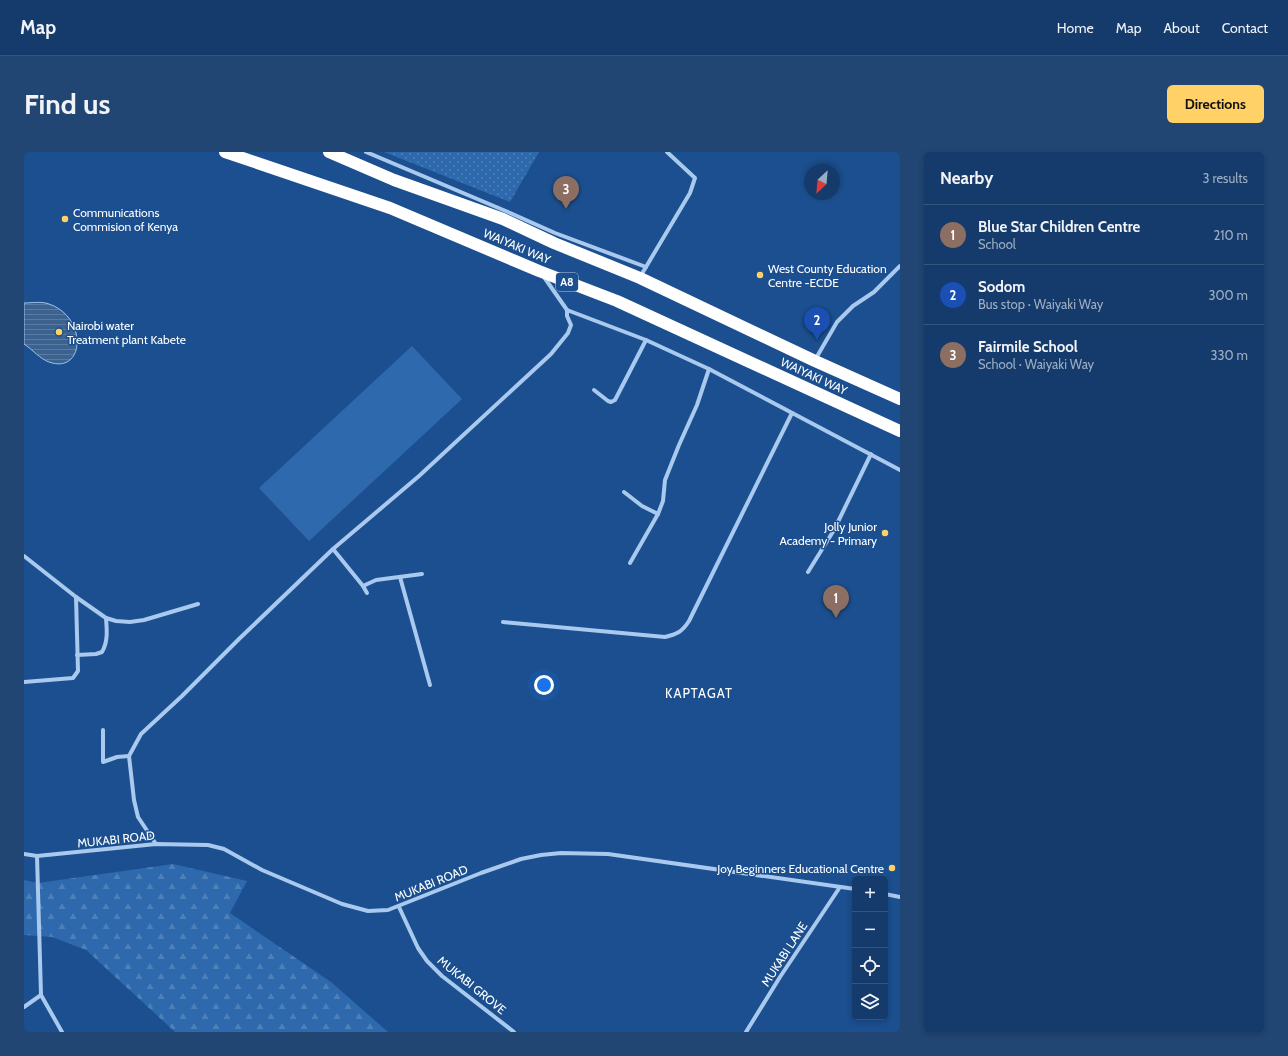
<!DOCTYPE html>
<meta charset="utf-8">
<style>
:root{--surface:#143b6b;--page:#214673;--text:#f1f3f6;--muted:#9dadc1;--line:#33557e;--accent:#ffd166}
body{margin:0;font-family:Cabin,sans-serif;background:var(--page);color:var(--text)}
.controls{position:absolute;right:12px;bottom:12px;display:grid;overflow:hidden;border-radius:6px;box-shadow:0 2px 6px #0003}
.controls button{width:36px;height:36px;display:grid;place-items:center;padding:0;border:0;border-bottom:1px solid var(--line);background:var(--surface);color:var(--text);font:20px sans-serif}
.compass{position:absolute;left:780px;top:12px;width:36px;height:36px;border-radius:50%;background:var(--surface);box-shadow:0 2px 6px #0003;rotate:206deg}
.you{position:absolute;left:520px;top:533px;width:14px;height:14px;margin:-10px;border:3px solid #fff;border-radius:50%;background:#1a73e8;box-shadow:0 0 0 6px #1a73e833}
.badge{display:grid;place-items:center;width:26px;height:26px;border-radius:50%;background:var(--accent);color:#fff;font-size:13px;font-weight:700}
.pin{position:absolute;translate:-50% -33px;filter:drop-shadow(0 1px 2px #0008)}
.pin::after{content:'';position:absolute;top:21px;width:14px;height:12px;background:inherit;clip-path:polygon(0 0,100% 0,50% 100%)}
.list{margin:0;padding:0;list-style:none}
h2{display:flex;justify-content:space-between;align-items:center;height:52px;margin:0;padding:0 16px;font-size:17px}
h2 small{font-size:13px;font-weight:400;color:var(--muted)}
.list li{display:grid;grid-template-columns:26px 1fr auto;gap:12px;align-items:center;box-sizing:border-box;height:60px;padding:0 16px;border-top:1px solid var(--line)}
.list b{display:block;font-size:15px;white-space:nowrap}
.list p{margin:0;font-size:13px;white-space:nowrap;color:var(--muted)}
.list em{font-size:13px;font-style:normal;color:var(--muted)}
.icon{flex:none;width:22px;height:22px;fill:none;stroke:currentColor;stroke-width:2;stroke-linecap:round;stroke-linejoin:round}
.map{position:relative;flex:none;width:876px;height:880px;overflow:hidden;border-radius:6px}
header{display:flex;align-items:center;gap:24px;box-sizing:border-box;height:56px;padding:0 20px;background:var(--surface);border-bottom:1px solid var(--line)}
header strong{font-size:19px}
nav{display:flex;gap:22px;margin-inline-start:auto;font-size:14px}
.intro{display:flex;align-items:center;justify-content:space-between;box-sizing:border-box;height:96px;padding:0 24px}
h1{margin:0;font-size:28px}
.button{padding:10px 18px;border-radius:6px;background:var(--accent);color:#111;font-size:14px;font-weight:700}
main{display:flex;gap:24px;padding:0 24px}
aside{flex:1;background:var(--surface);border-radius:6px;box-shadow:0 2px 6px #0003}
.map>svg:first-child{display:block}
</style>
<header>
<strong>Map</strong>
<nav><a>Home</a><a>Map</a><a>About</a><a>Contact</a></nav>
</header>
<div class="intro"><h1>Find us</h1><a class="button">Directions</a></div>
<main>
<div class="map">
<svg width="876" height="880" viewBox="0 0 876 880">
<defs>
<pattern id="forest-firs" width="22" height="20" patternUnits="userSpaceOnUse"><rect width="22" height="20" fill="#2e69ad"/><path d="M5 1l3.5 6h-7zM16 11l3.5 6h-7z" fill="#4d80b9"/></pattern>
<pattern id="garden-dots" width="8" height="8" patternUnits="userSpaceOnUse"><rect width="8" height="8" fill="#2e69ad"/><path d="M2 2h.1M6 6h.1" fill="none" stroke="#4d80b9" stroke-width="1.8" stroke-linecap="round"/></pattern>
<pattern id="water-rules" width="6" height="5" patternUnits="userSpaceOnUse"><rect width="6" height="5" fill="#3c6290"/><path d="M0 2.5h6" fill="none" stroke="#597aa1"/></pattern>
</defs>
<rect width="100%" height="100%" fill="#1b4f8f"/>
<!-- forest -->
<path fill="url(#forest-firs)" d="M 149,712 L 223,729 L 206,761 L 307,830 L 364,880 L 151,880 L 62,798 L 28,785 L 0,783 L 0,728 L 14,731 Z"/>
<!-- garden -->
<path fill="url(#garden-dots)" d="M 360,0 L 515,0 L 486,50 Z"/>
<!-- pitch -->
<path fill="#2e69ad" d="M 388,194 L 438,247 L 285,389 L 235,336 Z"/>
<!-- water -->
<path fill="url(#water-rules)" stroke="#9cc4f0" d="M 0,151 C 8,151 17,149 25,152 C 64,165 61,223 25,210 C 16,207 8,197 0,192 Z"/>
<g fill="none" stroke-linecap="round" stroke-linejoin="round">
<!-- street -->
<g stroke="#a9c9ee" stroke-width="4">
<path d="M 342,0 L 484,60 L 531,81 L 622,115"/>
<path d="M 616,125 L 666,41 L 671,26 L 643,0"/>
<path d="M 543,158 L 622,188 L 685,217 L 876,318"/>
<path d="M 791,208 L 813,170 L 829,154 L 850,140 L 876,114"/>
<path d="M 570,238 L 584,249 L 587,250 L 591,248 L 622,188"/>
<path d="M 600,340 L 618,354 L 634,362 L 639,349 L 641,328 L 655,293 L 673,253 L 685,217"/>
<path d="M 309,397 L 339,434 L 343,441"/>
<path d="M 0,404 L 52,445 L 82,466 L 92,469 L 106,470 L 120,468 L 174,452"/>
<path d="M 606,411 L 634,362"/>
<path d="M 784,420 L 810,378 L 847,302"/>
<path d="M 376,425 L 406,533"/>
<path d="M 339,434 L 352,428 L 398,422"/>
<path d="M 479,470 L 641,485 C 653,482 658,480 665,469 L 768,261"/>
<path d="M 53,503 L 72,502 L 78,500 C 84,490 83,478 82,466"/>
<path d="M 0,530 L 49,526 L 54,519 L 52,445"/>
<path d="M 79,578 L 79,610 L 93,605 L 105,604"/>
<path d="M 132,692 L 114,665 L 110,648 L 105,604 L 117,582 L 158,544 L 215,487 L 309,397 L 395,324 L 527,202 L 544,181 L 547,173 L 543,164 L 543,158 L 520,125"/>
<path d="M 0,702 L 13,704 L 132,692 L 184,693 L 200,697 L 238,718 L 318,752 L 344,759 L 364,758 L 457,721 L 497,707 L 517,703 L 537,701 L 584,702 L 831,737"/>
<path d="M 13,704 L 17,843 L 38,880"/>
<path d="M 861,742 L 876,745"/>
<path d="M 375,755 L 394,796 L 403,809 L 418,824 L 490,880"/>
<path d="M 0,855 L 17,843"/>
<path d="M 722,880 L 756,825 L 816,735"/>
</g>
<!-- highway -->
<g stroke="#fff" stroke-width="12">
<path d="M 201,0 L 366,56 L 515,119 L 593,149 L 876,279"/>
<path d="M 305,0 L 370,28 L 479,67 L 530,91 L 616,126 L 791,209 L 876,247"/>
</g>
</g>
<!-- markers -->
<g fill="#ffd166" stroke="#1b4f8f" stroke-width="1.5">
<circle cx="41" cy="67" r="4"/>
<circle cx="736" cy="123" r="4"/>
<circle cx="35" cy="180" r="4"/>
<circle cx="861" cy="381" r="4"/>
<circle cx="868" cy="716" r="4"/>
</g>
<g text-anchor="middle" dominant-baseline="central" stroke-width="3" stroke-linejoin="round" paint-order="stroke">
<!-- shield labels -->
<rect fill="#1b4f8f" stroke="#bbcadd" stroke-width="1" x="532" y="121" width="22" height="18" rx="3"/>
<g font-size="11" font-weight="bold" fill="#fff">
<text x="543" y="130">A8</text>
</g>
<!-- poi labels -->
<g font-size="12" fill="#fff" stroke="#1b4f8f" text-anchor="start">
<text x="49" y="60">Communications<tspan x="49" dy="14">Commision of Kenya</tspan></text>
<text x="744" y="116">West County Education<tspan x="744" dy="14">Centre -ECDE</tspan></text>
<text x="43" y="173">Nairobi water<tspan x="43" dy="14">Treatment plant Kabete</tspan></text>
<text x="853" y="374" text-anchor="end">Jolly Junior<tspan x="853" dy="14">Academy - Primary</tspan></text>
<text x="860" y="716" text-anchor="end">Joy Beginners Educational Centre</text>
</g>
<!-- street labels -->
<g font-size="12" fill="#fff" stroke="#1b4f8f">
<text transform="translate(493 94) rotate(23)">WAIYAKI WAY</text>
<text transform="translate(790 224) rotate(25)">WAIYAKI WAY</text>
<text transform="translate(92 687) rotate(-6)">MUKABI ROAD</text>
<text transform="translate(407 731) rotate(-22)">MUKABI ROAD</text>
<text transform="translate(760 802) rotate(-57)">MUKABI LANE</text>
<text transform="translate(448 833) rotate(39)">MUKABI GROVE</text>
</g>
<!-- neighbourhood labels -->
<g font-size="13" letter-spacing="1" fill="#fff" stroke="#1b4f8f">
<text x="675" y="541">KAPTAGAT</text>
</g>
</g>
</svg>
<div class="controls">
<button>+</button>
<button>−</button>
<button><svg class="icon" aria-label="locate" viewBox="0 0 24 24"><circle cx="12" cy="12" r="6"/><path d="M12 2v4M12 18v4M2 12h4M18 12h4"/></svg></button>
<button><svg class="icon" aria-label="layers" viewBox="0 0 24 24"><path d="M12 4l9 5-9 5-9-5zM3 14l9 5 9-5"/></svg></button>
</div>
<svg class="compass" viewBox="-18 -18 36 36"><path d="M0-13l5 13h-10z" fill="#e53935"/><path d="M0 13l5-13h-10z" fill="#9dadc1"/></svg>
<div class="you"></div>
<div class="pin badge" style="left:812px;top:466px;background:#8d6e63">1</div>
<div class="pin badge" style="left:793px;top:188px;background:#1a4fb4">2</div>
<div class="pin badge" style="left:542px;top:57px;background:#8d6e63">3</div>
</div>
<aside>
<h2>Nearby<small>3 results</small></h2>
<ul class="list">
<li><span class="badge" style="background:#8d6e63">1</span><div><b>Blue Star Children Centre</b><p>School</p></div><em>210 m</em></li>
<li><span class="badge" style="background:#1a4fb4">2</span><div><b>Sodom</b><p>Bus stop · Waiyaki Way</p></div><em>300 m</em></li>
<li><span class="badge" style="background:#8d6e63">3</span><div><b>Fairmile School</b><p>School · Waiyaki Way</p></div><em>330 m</em></li>
</ul>
</aside>
</main>
